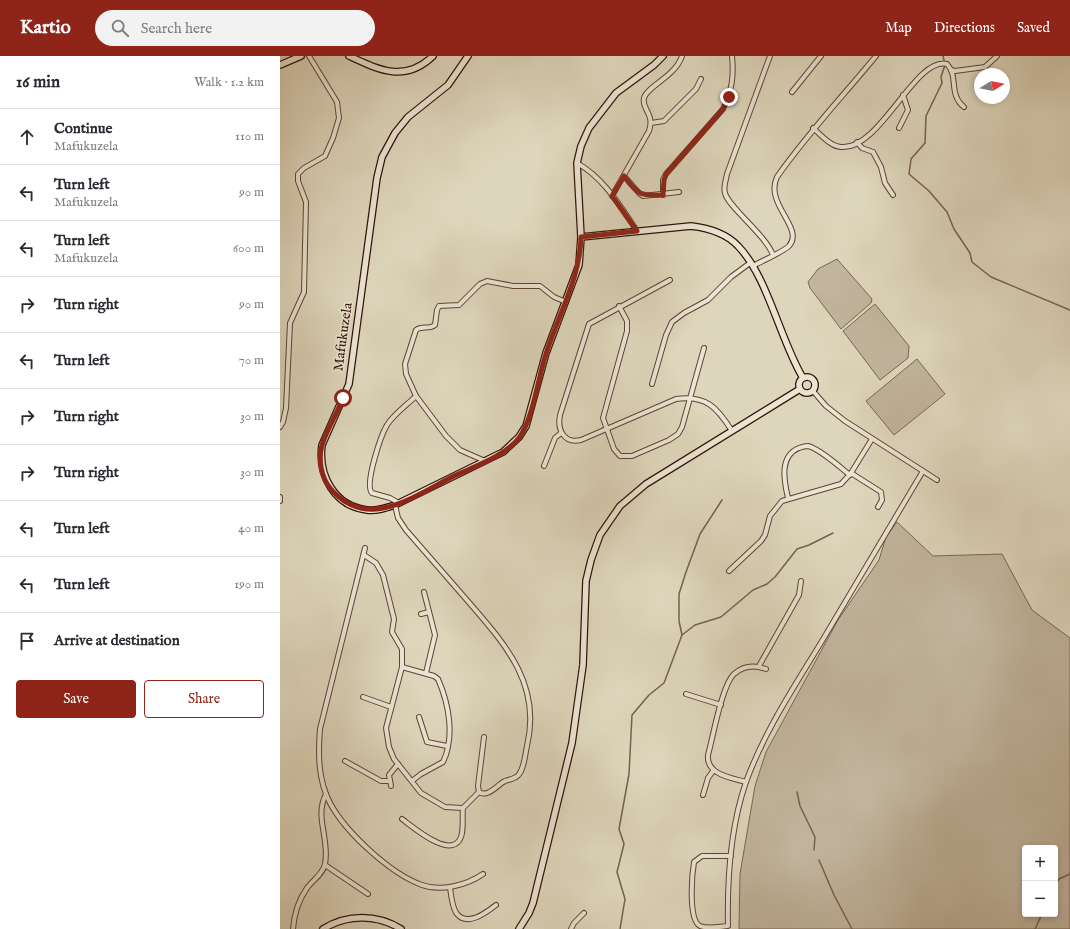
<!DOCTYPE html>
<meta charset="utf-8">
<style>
:root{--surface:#fff;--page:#f2f2f3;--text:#2b2b33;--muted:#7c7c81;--line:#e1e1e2;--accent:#8f2418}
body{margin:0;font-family:"IM FELL English",serif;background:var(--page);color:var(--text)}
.controls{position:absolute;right:12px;bottom:12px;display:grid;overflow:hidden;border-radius:4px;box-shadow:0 2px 6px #0003}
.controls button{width:36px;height:36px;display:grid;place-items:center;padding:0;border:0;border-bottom:1px solid var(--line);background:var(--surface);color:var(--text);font:20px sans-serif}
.compass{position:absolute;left:694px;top:12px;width:36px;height:36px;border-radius:50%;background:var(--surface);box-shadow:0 2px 6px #0003;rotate:80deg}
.stop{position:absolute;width:12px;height:12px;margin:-9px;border:3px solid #8f2418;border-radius:50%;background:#fff}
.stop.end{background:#8f2418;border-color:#fff;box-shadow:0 1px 4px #0008}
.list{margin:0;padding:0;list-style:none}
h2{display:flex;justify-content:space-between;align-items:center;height:52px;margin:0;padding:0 16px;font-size:17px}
h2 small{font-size:13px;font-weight:400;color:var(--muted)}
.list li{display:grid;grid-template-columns:26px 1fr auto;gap:12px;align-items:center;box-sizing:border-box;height:56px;padding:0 16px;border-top:1px solid var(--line)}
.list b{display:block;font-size:15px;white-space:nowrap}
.list p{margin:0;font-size:13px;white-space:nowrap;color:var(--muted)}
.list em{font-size:13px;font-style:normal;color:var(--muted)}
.actions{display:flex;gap:8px;padding:12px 16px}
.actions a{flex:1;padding:9px 0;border:1px solid var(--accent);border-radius:4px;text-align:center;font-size:14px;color:var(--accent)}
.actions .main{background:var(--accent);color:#fff}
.icon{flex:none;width:22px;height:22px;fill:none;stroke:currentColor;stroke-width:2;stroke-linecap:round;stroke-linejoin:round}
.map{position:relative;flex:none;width:790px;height:873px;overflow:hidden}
header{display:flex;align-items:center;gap:24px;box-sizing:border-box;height:56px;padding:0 20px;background:var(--accent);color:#fff}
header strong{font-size:19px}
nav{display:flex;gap:22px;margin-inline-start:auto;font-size:14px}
.search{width:280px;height:36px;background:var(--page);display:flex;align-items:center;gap:10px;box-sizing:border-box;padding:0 14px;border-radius:22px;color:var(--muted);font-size:15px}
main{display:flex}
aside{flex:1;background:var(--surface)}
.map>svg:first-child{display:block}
</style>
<header>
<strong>Kartio</strong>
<div class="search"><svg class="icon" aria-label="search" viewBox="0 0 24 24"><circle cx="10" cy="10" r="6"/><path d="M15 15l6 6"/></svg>Search here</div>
<nav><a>Map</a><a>Directions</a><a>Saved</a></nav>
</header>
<main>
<aside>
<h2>16 min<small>Walk · 1.2 km</small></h2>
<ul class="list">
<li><svg class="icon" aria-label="ahead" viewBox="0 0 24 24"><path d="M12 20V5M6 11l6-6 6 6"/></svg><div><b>Continue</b><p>Mafukuzela</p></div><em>110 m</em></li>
<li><svg class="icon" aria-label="left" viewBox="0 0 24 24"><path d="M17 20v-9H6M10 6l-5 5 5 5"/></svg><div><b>Turn left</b><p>Mafukuzela</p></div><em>90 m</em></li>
<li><svg class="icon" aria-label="left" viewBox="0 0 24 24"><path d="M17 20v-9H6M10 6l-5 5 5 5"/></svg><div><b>Turn left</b><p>Mafukuzela</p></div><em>600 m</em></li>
<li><svg class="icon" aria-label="right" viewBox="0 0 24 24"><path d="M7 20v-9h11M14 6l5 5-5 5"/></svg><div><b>Turn right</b></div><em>90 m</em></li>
<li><svg class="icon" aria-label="left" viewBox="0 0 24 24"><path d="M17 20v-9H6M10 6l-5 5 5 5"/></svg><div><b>Turn left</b></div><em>70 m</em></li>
<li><svg class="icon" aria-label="right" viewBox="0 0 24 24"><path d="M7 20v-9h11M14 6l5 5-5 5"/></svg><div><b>Turn right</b></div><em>30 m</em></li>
<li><svg class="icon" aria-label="right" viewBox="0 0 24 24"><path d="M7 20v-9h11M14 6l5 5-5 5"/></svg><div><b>Turn right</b></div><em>30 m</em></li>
<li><svg class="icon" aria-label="left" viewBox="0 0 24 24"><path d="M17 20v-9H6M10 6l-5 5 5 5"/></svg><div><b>Turn left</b></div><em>40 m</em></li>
<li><svg class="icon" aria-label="left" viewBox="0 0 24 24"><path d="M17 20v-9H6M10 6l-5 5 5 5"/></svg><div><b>Turn left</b></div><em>190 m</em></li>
<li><svg class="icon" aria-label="arrive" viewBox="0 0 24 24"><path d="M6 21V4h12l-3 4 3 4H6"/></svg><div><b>Arrive at destination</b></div></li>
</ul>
<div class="actions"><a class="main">Save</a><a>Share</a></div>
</aside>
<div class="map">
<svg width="790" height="873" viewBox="0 0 790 873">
<rect width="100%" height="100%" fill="#ded6bc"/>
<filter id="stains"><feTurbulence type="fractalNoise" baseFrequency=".005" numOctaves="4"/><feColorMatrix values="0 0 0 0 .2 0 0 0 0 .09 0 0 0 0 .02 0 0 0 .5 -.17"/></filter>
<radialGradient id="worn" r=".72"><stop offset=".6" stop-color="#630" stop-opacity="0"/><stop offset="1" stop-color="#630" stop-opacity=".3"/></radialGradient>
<!-- green -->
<g fill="#c1b59d" stroke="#7a6452" fill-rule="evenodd">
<path d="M 557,203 L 592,243 L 591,247 L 561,273 L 530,232 L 528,226 L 538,213 Z"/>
<path d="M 595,248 L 629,290 L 628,302 L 600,324 L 563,275 Z"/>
<path d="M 637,303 L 665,338 L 614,379 L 586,345 Z"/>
<path d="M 617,466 L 653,500 L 722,498 L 752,554 L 790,582 L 790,873 L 459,873 L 460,818 L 475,730 L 486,696 L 558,564 L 599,504 L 606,481 ZM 745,792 L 775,792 L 775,858 L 745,858 Z"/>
</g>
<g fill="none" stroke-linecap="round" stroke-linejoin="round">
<!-- stream -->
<g stroke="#76604e" stroke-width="1.5">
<path d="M 663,0 L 664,4"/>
<path d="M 665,9 L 661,21 L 662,27 L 646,60 L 645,87 L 631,103 L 629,118 L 649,135 L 667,156 L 674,173 L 690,197 L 692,206 L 711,221 L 790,254"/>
<path d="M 402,579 L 415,569 L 441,561 L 473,534 L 487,528 L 495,521 L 517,493 L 529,489 L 553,477"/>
<path d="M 517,736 L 520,750 L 535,781 L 534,794"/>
<path d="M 539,804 L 554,839 L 572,873"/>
<path d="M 775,831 L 779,823 L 790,818"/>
<path d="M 340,873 L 345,843 L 337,816 L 344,788 L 339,773 L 349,718 L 352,659 L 369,639 L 384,627 L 402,579 L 399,565 L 399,538 L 406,516 L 420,478 L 442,444"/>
<path d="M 755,873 L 762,858"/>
</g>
<defs>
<g id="street">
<path d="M 490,0 L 447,118 C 446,124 443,131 445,137 C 448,151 485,178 493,199"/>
<path d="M 671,14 L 675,15 L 705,11 L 717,0"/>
<path d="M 512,36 L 541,0"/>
<path d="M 371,67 L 384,65 L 416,33 L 421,23"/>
<path d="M 533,72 C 541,79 550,90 561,91 C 600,95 635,0 667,8 C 679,21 668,38 684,51"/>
<path d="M 619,72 L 628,54 L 623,39"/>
<path d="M 577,86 L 582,92 L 593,96 L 601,111 L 605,127 L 613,139"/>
<path d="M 297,107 C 324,122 340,150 357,175"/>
<path d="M 344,120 L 359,137 L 363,140 L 399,136"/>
<path d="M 383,139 L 383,124 L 386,118 L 443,53 C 452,35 454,20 452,0"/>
<path d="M 332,140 L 369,75 C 375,57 361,53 364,42 C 367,30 395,21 402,0"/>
<path d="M 473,210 C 482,205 503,196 509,190 C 525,172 484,148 497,121 C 527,78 563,40 596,0"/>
<path d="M 390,224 L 309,268 L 280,359 C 277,374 284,388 301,384 L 396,343 C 426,339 437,351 452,375"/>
<path d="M 339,250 L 347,265 L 347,275 L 323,362 L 334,393 L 340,400 L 352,400 L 389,384 L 398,378 L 402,371 L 424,292"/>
<path d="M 372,328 L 386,279 L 392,266 L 404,257 L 428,244 L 451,221 L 470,207"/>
<path d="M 533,335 L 546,350 L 565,365 L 657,424"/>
<path d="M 136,340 L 126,318 L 125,308 L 136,274 C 142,269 149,274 155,269 L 157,254 L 159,250 L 179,249 L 200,228 L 207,225 L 233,230 L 260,230 L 274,241 L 286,246"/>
<path d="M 0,371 L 3,366 L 6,352 L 10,267 L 24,236 L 26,146 L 18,125 L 18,118 L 24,112 L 45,100 L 53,82 L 59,62 L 57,46 L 29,0"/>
<path d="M 264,410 L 275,382 L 281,377"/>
<path d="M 571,417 L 601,436 L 602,444 L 598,451"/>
<path d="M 0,441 L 0,445"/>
<path d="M 508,442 C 504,425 499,400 519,392 C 522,391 525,390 528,390 C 539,392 561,412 570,419"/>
<path d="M 119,447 L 110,442 L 92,437 C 84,429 101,379 107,369 C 114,358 127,349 136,340 L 166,380 L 180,394 L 205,405"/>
<path d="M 115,449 L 118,462 L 126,474 C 146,497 166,520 186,543 C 224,587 262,627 247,690 C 245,698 244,717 236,721 C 233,723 228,724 225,725 C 217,729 208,742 199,736 L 198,730 L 204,681"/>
<path d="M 85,492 L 40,673 C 38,698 38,724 50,747 C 66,777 111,818 142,829 C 161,836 187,829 203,818"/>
<path d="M 84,499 L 96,507 L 103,519 L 114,563 L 112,576 L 122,593 L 122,611 L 106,672 L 109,691 L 114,703 L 141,737 L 165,751 L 183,752 L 199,736"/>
<path d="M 449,515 L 481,485 L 485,479 L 490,460 L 502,445 L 561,428 L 571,417 L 592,383"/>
<path d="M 144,536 L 155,579 L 146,617"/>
<path d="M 141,558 L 149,556"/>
<path d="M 479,610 L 519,539 L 521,525"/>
<path d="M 122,611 L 154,620 L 158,623 C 169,648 175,681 163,706 L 141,718 L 132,725"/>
<path d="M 406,638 L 441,649"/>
<path d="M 83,641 L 111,651"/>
<path d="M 139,661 L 147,686 L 167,690"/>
<path d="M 65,705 L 101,725 L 110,725"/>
<path d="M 466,726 C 452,722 426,719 428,699 C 433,681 442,629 454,618 C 464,609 475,609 486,613"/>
<path d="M 111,730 L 109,719 L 118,708"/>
<path d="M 423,739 L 428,722 L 433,715"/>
<path d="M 122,763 C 133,771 172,805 181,781 C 184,773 182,761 183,752"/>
<path d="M 451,800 L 422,800 L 414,806 C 412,818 408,864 420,870 C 428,873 440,871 448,870 C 447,822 450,772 466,726 C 484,676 514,631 542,585 C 576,528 609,472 643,415"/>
<path d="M 45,809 L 88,838"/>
<path d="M 170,831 C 171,839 172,852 177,858 C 188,871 207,856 216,849"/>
<path d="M 13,873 C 14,858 18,845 27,832 C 33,824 43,818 45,808 C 50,783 34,761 46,738"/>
<path d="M 291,873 L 294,867 L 304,857"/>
</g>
<g id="secondary">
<path d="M 69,0 C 99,14 125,27 153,0"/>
<path d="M 188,0 L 168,29 L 128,61 L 115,77 L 102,101 L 97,122 L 69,328 L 42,389 C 38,419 54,450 87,454 C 97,455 106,452 115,449 L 223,396 L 239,381 L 246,370 L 266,297 L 299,209 L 301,181 L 297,107 L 301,90 L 309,72 L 336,37 L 374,9 L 383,0"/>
<path d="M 0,9 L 21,0"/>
<path d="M 301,181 L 411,170 C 428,172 446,177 458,190 C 488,221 500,284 523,322"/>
<circle cx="527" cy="329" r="8"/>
<path d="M 43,873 C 67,858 97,858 121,873"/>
<path d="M 239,873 L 249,857 L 253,847 L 292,687 L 303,609 L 306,525 L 311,504 L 320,479 L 340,450 L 366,428 L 520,333"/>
</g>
</defs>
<!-- street casing -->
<use href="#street" stroke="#5d4434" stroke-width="6"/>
<!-- secondary casing -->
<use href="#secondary" stroke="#321306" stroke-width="8"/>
<!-- street -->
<use href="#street" stroke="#eae4d3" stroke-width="4"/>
<!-- secondary -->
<use href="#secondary" stroke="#eae4d3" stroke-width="5.5"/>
</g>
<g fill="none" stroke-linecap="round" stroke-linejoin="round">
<!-- route -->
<path stroke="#8f2418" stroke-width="5" d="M 63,342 C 57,358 47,373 42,389 C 38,403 41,421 50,432 C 86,476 133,441 172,421 C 193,411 224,401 239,382 C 253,363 258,322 266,298 C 278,259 300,223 301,181 L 357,175 L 332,140 L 344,120 C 358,139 360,140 383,139 L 384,124 L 386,118 L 443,53 L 449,41"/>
</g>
<g text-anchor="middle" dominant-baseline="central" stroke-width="3.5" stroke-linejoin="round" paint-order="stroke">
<!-- street labels -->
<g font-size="14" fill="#321306" stroke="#eae4d3">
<text transform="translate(63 281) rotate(-82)">Mafukuzela</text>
</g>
</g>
<rect width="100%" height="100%" filter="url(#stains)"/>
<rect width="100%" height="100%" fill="url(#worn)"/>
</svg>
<div class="controls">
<button>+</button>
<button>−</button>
</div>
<svg class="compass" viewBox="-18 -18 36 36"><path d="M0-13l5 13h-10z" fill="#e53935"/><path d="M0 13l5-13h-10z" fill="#7c7c81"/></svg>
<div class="stop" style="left:63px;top:342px"></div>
<div class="stop end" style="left:449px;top:41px"></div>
</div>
</main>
